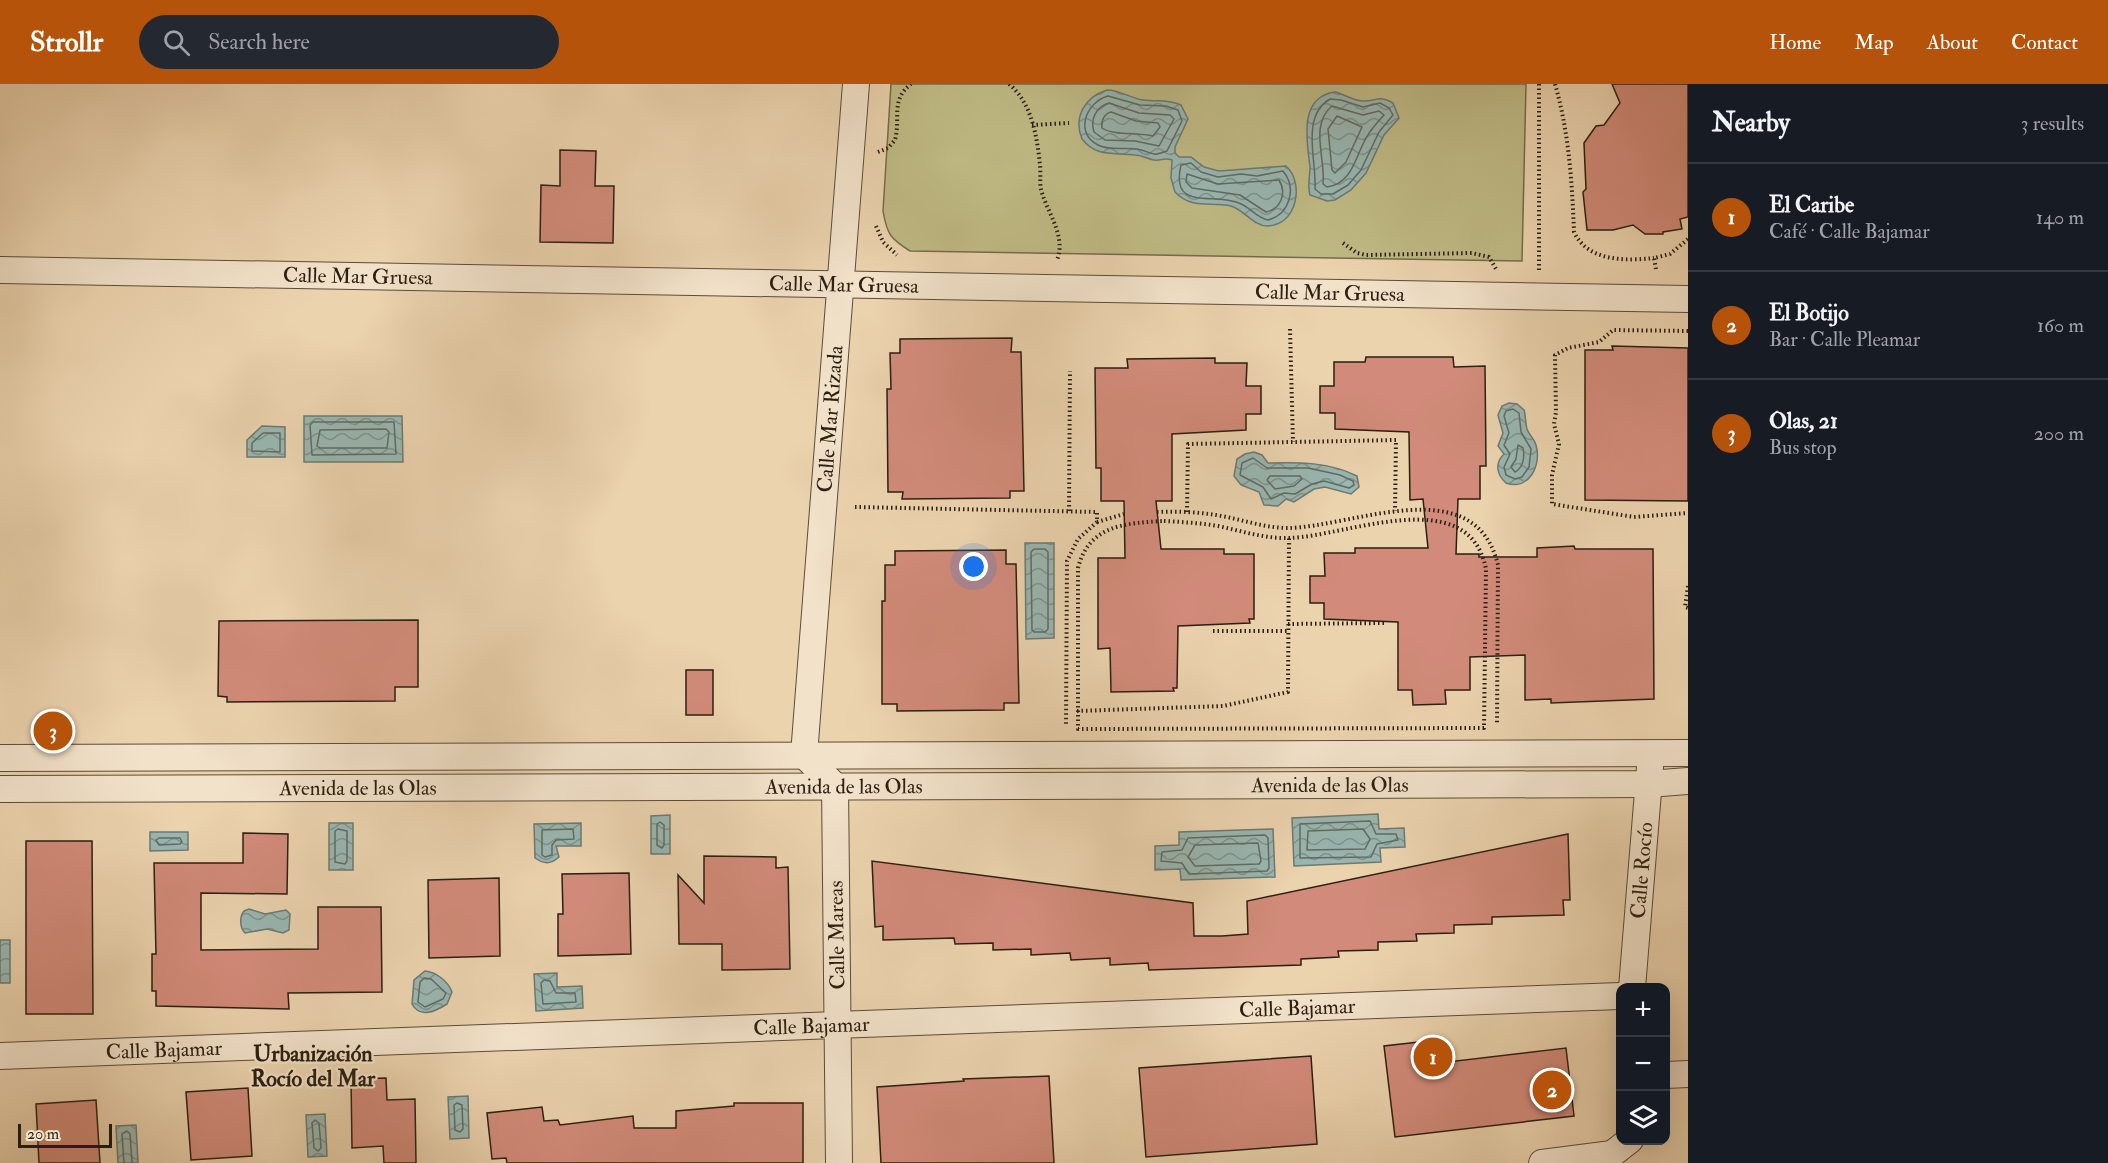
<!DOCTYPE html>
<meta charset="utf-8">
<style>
:root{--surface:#171b24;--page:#242831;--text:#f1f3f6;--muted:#9ea1a6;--line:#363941;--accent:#b45309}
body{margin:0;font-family:"IM FELL Double Pica",serif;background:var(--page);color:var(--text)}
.controls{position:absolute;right:18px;bottom:18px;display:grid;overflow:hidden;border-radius:12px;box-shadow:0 6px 24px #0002}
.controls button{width:54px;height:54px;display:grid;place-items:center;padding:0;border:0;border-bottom:2px solid var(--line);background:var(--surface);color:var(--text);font:30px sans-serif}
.scale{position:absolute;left:18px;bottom:15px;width:94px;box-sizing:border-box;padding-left:6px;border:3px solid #2b1f11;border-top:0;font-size:16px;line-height:21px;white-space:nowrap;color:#2b1f11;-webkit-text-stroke:4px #f2e2ca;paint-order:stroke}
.you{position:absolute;left:974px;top:483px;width:21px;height:21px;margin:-15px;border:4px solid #fff;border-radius:50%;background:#1a73e8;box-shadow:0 0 0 9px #1a73e833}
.badge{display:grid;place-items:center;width:39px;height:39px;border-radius:50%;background:var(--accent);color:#fff;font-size:20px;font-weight:700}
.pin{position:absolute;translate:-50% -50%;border:3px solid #fff;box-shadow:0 2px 6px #0006}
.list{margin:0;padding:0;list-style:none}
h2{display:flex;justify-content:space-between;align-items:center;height:78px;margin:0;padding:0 24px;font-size:26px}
h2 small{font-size:20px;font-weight:400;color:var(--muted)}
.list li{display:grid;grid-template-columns:39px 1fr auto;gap:18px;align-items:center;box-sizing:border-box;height:108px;padding:0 24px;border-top:2px solid var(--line)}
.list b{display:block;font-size:22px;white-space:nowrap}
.list p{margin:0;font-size:20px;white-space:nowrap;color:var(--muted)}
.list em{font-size:20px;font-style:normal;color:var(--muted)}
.icon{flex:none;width:33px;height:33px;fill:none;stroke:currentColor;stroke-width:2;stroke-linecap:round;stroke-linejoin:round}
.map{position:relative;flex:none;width:1688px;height:1079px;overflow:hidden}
header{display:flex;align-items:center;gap:36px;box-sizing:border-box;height:84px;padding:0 30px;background:var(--accent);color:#fff}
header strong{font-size:28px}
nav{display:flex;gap:33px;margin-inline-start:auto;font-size:21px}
.search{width:420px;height:54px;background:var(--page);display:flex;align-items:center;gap:15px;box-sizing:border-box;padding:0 21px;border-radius:33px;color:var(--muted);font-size:22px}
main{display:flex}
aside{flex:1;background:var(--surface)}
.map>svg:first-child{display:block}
</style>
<header>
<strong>Strollr</strong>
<div class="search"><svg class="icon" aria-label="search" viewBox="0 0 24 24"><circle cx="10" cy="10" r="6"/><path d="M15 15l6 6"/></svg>Search here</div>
<nav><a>Home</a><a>Map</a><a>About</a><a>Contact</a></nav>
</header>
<main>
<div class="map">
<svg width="1688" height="1079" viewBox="0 0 1688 1079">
<defs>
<pattern id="water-waves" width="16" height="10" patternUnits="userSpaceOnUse" patternTransform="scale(1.5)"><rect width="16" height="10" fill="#99b7b2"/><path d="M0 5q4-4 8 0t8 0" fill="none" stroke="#7d948f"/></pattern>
</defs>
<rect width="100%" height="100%" fill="#ebd3ae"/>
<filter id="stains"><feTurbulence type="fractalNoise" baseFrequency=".00333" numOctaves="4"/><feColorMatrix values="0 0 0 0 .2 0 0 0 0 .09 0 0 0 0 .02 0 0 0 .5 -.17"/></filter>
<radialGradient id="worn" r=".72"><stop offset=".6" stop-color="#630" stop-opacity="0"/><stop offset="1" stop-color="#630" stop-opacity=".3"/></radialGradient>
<!-- grass -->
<path fill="#bfba85" stroke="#756c4b" stroke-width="1.5" d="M 891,0 L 1526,0 L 1522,177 L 910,167 C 891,155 887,151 883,127 Z"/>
<!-- water -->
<g fill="url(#water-waves)" stroke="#6d7a72" stroke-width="1.5">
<path d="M 1107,6 C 1120,6 1130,14 1143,16 C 1157,18 1168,15 1181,21 L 1188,35 L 1175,63 L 1175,69 L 1179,73 L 1191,73 L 1204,83 L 1219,87 L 1286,82 C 1305,99 1297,142 1267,142 C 1254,142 1244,126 1231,122 C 1211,117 1192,126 1175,108 L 1171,94 L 1172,76 C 1165,73 1161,77 1154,76 C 1147,75 1142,71 1135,71 C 1114,68 1097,74 1082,55 C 1073,33 1085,13 1107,6 Z"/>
<path d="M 1335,8 C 1344,10 1356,18 1364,17 C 1377,17 1380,11 1393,19 L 1399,34 L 1384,51 L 1366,89 L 1351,106 L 1335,116 L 1327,117 L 1310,111 C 1307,102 1310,92 1310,83 C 1307,57 1298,13 1335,8 Z"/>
<path d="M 1509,319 L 1517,320 L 1524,326 C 1526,332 1525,338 1527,345 C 1529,351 1534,354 1536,361 C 1542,381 1529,407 1506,399 C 1496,390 1495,379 1504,370 L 1498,362 L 1503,349 L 1498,331 L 1502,322 Z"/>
<path d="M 304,332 L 402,332 L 403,378 L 304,378 Z"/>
<path d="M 262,342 L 285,343 L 285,373 L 247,373 L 247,356 Z"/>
<path d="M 1254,368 L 1262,371 L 1268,379 C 1299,378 1329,378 1357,392 L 1359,403 L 1351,410 L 1325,403 L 1314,405 L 1294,418 L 1286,415 L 1278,422 L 1264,421 L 1259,408 L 1241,401 L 1234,392 L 1237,375 L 1245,370 Z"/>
<path d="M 1025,459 L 1054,459 L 1054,554 L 1026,555 Z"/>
<path d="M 1378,730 L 1379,745 L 1404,744 L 1405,763 L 1380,764 L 1381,778 L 1294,782 L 1292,734 Z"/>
<path d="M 670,731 L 670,770 L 651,770 L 651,732 Z"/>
<rect x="329" y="739" width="24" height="47"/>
<path d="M 581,739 L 581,762 L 556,762 L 559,773 C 550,781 544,780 535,774 L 534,740 Z"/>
<path d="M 1273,745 L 1275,793 L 1181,796 L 1180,785 L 1155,786 L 1155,762 L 1179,761 L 1179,748 Z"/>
<path d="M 150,748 L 188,748 L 188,766 L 150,767 Z"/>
<path d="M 249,825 L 265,830 L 286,826 L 290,830 L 289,846 L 283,849 L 267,845 L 245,849 C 240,844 239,833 244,827 Z"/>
<rect x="0" y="856" width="10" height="43"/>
<path d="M 425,887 C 436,888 448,897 452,908 L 447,920 C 436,927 420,935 412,920 L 414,896 Z"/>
<path d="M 557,889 L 557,903 L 582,902 L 583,924 L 536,927 L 534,890 Z"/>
<path d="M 468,1012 L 469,1054 L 450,1055 L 448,1013 Z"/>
<path d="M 325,1030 L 327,1072 L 308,1073 L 306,1031 Z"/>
<path d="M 136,1041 L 138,1079 L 118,1079 L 116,1042 Z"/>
</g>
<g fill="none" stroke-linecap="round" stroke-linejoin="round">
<!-- shore -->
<g stroke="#626b62" stroke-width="1.5">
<path d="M 1108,12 L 1140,21 L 1166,22 L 1178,26 L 1182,37 L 1167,67 C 1163,68 1158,71 1154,70 C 1148,69 1142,65 1136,65 C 1124,63 1109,67 1098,61 C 1074,49 1086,18 1108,12 Z"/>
<path d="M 1330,15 L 1341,16 L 1363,23 L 1380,19 L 1389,24 L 1393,31 L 1379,48 L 1361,86 L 1348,101 L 1333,110 L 1321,110 L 1315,105 C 1317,77 1300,33 1330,15 Z"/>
<path d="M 1109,19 L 1139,29 L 1170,31 L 1174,35 L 1159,62 L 1135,57 L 1105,56 L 1094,48 C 1090,35 1096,23 1109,19 Z"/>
<path d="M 1332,22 L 1363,31 L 1379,27 L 1384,31 C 1377,39 1369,47 1364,58 C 1355,75 1351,100 1327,103 L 1323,100 C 1326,75 1309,41 1332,22 Z"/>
<path d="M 1111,28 L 1136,37 L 1158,39 L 1160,43 L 1153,52 C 1138,48 1114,52 1102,44 C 1101,37 1104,30 1111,28 Z"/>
<path d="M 1337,32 L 1362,43 L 1346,78 L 1335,89 L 1332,86 L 1328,45 Z"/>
<path d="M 1191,79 L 1201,88 L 1218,93 L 1241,90 L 1257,92 L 1283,87 C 1297,104 1290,130 1268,136 C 1257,134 1250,123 1239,119 C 1213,108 1170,128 1181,81 Z"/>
<path d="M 1187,90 L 1218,100 L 1279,96 C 1287,109 1281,125 1266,128 L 1240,111 L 1192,104 L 1186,98 Z"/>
<path d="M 1513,325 L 1519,329 L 1521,348 L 1531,365 L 1529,383 L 1522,393 L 1515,395 L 1506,391 L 1504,383 L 1510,370 L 1504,361 L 1509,349 L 1504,332 L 1506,327 Z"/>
<path d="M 313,338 L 394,338 L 396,370 L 312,371 L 310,341 Z"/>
<path d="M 386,345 L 389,348 L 387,364 L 320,364 L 317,362 L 320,346 Z"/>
<path d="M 263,349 L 280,349 L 280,368 L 252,367 L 252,359 Z"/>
<path d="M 1518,361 L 1523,364 C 1525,373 1523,384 1515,388 L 1511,383 L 1516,375 Z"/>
<path d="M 1253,374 L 1267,384 L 1308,384 L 1340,391 L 1353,397 L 1354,401 L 1349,404 L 1324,397 L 1312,400 L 1295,410 L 1284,409 L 1271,415 L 1263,403 L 1240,391 L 1242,379 Z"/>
<path d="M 1270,392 L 1300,392 L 1302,395 L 1294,402 L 1275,405 L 1267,396 Z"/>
<path d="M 1034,465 L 1045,465 L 1048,468 L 1048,545 L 1045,548 L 1034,548 L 1032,546 L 1031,468 Z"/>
<path d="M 1370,737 L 1376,750 L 1396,750 L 1398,756 L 1377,760 L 1371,773 L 1300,774 L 1300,740 Z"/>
<path d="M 660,738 L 664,741 L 664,761 L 662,764 L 657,761 L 657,740 Z"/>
<path d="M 338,745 L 347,747 L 347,777 L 345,780 L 335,778 L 335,747 Z"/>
<path d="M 573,745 L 574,755 L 556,756 L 552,761 L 552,771 L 545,773 L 542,771 L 542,746 Z"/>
<path d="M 1363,745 L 1370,755 L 1365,765 L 1307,766 L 1308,747 Z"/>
<path d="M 1265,751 L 1268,754 L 1269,784 L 1267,787 L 1189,790 L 1182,779 L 1161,777 L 1162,768 L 1182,766 L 1188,754 Z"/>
<path d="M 159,754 L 180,754 L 182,758 L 180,760 L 159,761 L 156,756 Z"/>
<path d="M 1258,759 L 1261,777 L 1259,780 L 1195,782 L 1188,773 L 1195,761 Z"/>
<path d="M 424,894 L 431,895 L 446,909 L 443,915 L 425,923 L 418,918 L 420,898 Z"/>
<path d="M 544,896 L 550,897 L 556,909 L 575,909 L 576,918 L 543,920 L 541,899 Z"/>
<path d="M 457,1019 L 462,1021 L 463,1045 L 460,1048 L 455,1046 L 454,1021 Z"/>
<path d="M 315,1036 L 319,1039 L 321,1064 L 318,1067 L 314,1064 L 312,1039 Z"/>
<path d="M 124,1079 L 122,1050 L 127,1047 L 130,1050 L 132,1079"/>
</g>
</g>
<!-- building -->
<g fill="#d28b7a" stroke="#2b1f11" stroke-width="1.5">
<path d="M 1612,0 L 1688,0 L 1688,133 L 1680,135 L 1682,145 L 1663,148 L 1663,150 L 1645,150 L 1633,141 L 1613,146 L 1587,146 L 1583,108 L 1586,105 L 1584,59 L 1596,42 L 1604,41 L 1620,19 Z"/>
<path d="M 560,66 L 596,67 L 595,102 L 614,102 L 613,159 L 540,158 L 541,101 L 560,102 Z"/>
<path d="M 1012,254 L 1011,268 L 1021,268 L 1024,407 L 1010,407 L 1010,414 L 902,415 L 903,408 L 888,408 L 887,305 L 891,305 L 890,269 L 900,269 L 900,255 Z"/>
<path d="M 1612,262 L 1688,264 L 1688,417 L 1585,416 L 1585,266 L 1613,266 Z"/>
<path d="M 1366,273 L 1453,273 L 1454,283 L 1485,282 L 1486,382 L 1480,382 L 1480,415 L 1458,415 L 1456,470 L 1479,470 L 1479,473 L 1537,473 L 1537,464 L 1574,462 L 1575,465 L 1653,465 L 1654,615 L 1551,619 L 1551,615 L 1525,616 L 1525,571 L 1470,573 L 1470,606 L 1445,606 L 1446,620 L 1413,621 L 1412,606 L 1398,606 L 1398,538 L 1324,535 L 1324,519 L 1310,519 L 1310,492 L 1325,492 L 1324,469 L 1355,469 L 1355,464 L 1428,464 L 1423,415 L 1410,416 L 1409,348 L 1335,345 L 1335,329 L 1320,329 L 1320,302 L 1334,302 L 1334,278 L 1365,278 Z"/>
<path d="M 1215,274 L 1215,279 L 1247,279 L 1246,302 L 1261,302 L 1261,330 L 1246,330 L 1246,346 L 1172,350 L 1172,417 L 1156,417 L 1161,465 L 1224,465 L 1224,470 L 1254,470 L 1254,535 L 1249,535 L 1250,539 L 1178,542 L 1177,604 L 1173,604 L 1174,607 L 1111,608 L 1110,564 L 1098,565 L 1098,474 L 1125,474 L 1124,417 L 1101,417 L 1101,384 L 1096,384 L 1095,284 L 1128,284 L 1127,275 Z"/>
<path d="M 1006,466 L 1006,480 L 1016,480 L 1019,619 L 1004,619 L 1004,626 L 897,627 L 897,620 L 882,620 L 882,517 L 885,517 L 885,481 L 895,481 L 895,467 Z"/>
<path d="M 418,536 L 418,603 L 395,603 L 395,617 L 227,618 L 227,613 L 218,612 L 219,537 Z"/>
<rect x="686" y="586" width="27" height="45"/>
<path d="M 243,749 L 288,750 L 287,810 L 201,809 L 201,866 L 318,865 L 318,823 L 381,823 L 382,908 L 288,909 L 289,925 L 156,922 L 156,907 L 152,907 L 152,870 L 156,870 L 154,779 L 243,779 Z"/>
<path d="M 1568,750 L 1570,816 L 1563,816 L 1564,831 L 1492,833 L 1492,840 L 1454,841 L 1454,849 L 1416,850 L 1417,857 L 1378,858 L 1378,866 L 1338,867 L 1339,873 L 1301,875 L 1301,881 L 1149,886 L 1148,879 L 1110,881 L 1110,874 L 1071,876 L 1070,869 L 1031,871 L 1031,865 L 993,866 L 993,859 L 955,860 L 954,854 L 883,856 L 883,842 L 875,843 L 872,777 L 1193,819 L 1194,852 L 1222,852 L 1248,850 L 1247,817 Z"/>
<path d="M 26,757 L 92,757 L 93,930 L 26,930 Z"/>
<path d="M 704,772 L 776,773 L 776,784 L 788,783 L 790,885 L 722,886 L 722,860 L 679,860 L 678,791 L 704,819 Z"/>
<path d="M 629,789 L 631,870 L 558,872 L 558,830 L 563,830 L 562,790 Z"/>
<path d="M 499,794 L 500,872 L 429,874 L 428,796 Z"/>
<path d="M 1445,955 L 1448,978 L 1566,964 L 1574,1032 L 1395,1053 L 1384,962 Z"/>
<path d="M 1311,972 L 1317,1060 L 1146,1073 L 1139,984 Z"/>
<path d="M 1049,992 L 1054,1079 L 881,1079 L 877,1003 L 964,997 L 963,995 Z"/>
<path d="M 386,994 L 387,1016 L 415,1015 L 416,1079 L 384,1079 L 383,1062 L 352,1064 L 351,995 Z"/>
<path d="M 248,1004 L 252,1072 L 191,1076 L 186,1008 Z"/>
<path d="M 96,1016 L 100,1079 L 39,1079 L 36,1020 Z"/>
<path d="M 734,1019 L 803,1019 L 803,1079 L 507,1079 L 506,1074 L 492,1075 L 487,1029 L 542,1023 L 544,1037 L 558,1036 L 560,1041 L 633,1032 L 634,1044 L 676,1044 L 676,1027 L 734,1022 Z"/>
</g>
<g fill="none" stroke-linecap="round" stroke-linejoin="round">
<defs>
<g id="minor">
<path id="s1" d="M 0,186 L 1688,215"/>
<path d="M 0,674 L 1688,669"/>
<path id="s2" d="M 0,705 L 1648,700 L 1688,697"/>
<path id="s3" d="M 1632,904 L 1650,683"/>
<path id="s4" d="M 0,972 L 1620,912"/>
<path d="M 1666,991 L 1688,990"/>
<path id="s5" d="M 839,1079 L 835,702 L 804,671 L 856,0"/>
<path d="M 1542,1079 L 1612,1070 L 1630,1056"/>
</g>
</defs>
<!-- minor casing -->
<use href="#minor" stroke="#5b4c38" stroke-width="28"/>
<!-- path -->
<g stroke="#2b1f11" stroke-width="4" stroke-dasharray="1.5 3" stroke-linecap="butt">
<path d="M 1009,0 C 1032,19 1037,53 1040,81 C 1041,91 1039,101 1042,109 C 1049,131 1066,153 1057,176"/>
<path d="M 1555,0 C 1569,49 1572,97 1574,148 C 1588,178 1626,177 1654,174"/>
<path d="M 1032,41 L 1069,39"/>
<path d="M 878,68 L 888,64 L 895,56 C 901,34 890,16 911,0"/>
<path d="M 876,142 L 883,158 L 897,171"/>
<path d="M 1343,159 L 1357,169 L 1366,171 L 1472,169 L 1489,173 L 1496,185"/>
<path d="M 1656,185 L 1654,174 L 1670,170 L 1688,155"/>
<path d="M 1539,186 L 1539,0"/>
<path d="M 1290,245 L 1293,358"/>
<path d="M 1688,247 L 1613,246 L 1599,258 L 1568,264 L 1555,271 L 1556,328 L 1554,340 L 1559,360 L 1552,391 L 1552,420 L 1634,433 L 1688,429"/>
<path d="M 855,423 L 1097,428 L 1097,438 L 1078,455 L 1067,477 L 1066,642"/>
<path d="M 1069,427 L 1070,287"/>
<path d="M 1157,428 C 1177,427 1197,428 1216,431 C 1241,435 1264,444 1288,444 C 1353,443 1475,385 1498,481 L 1497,640"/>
<path d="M 1187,428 L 1188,360 L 1396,356 L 1395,427"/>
<path d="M 1164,437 C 1182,438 1200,439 1218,442 C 1242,447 1265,455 1290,454 C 1347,452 1469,398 1486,485 L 1484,644 L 1078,645 L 1078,484 C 1089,441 1125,439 1164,437 Z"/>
<path d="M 1097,438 L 1124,430"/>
<path d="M 1688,502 L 1685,523 L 1688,524"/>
<path d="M 1288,540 L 1384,539"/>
<path d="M 1213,547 L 1289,547"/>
<path d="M 1077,627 L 1223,622 L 1288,608 L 1289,454"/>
</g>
<!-- minor -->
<use href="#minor" stroke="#f2e2ca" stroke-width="26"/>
</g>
<g text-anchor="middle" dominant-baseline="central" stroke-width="4.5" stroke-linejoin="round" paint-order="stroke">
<!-- street labels -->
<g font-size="21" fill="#2b1f11" stroke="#f2e2ca">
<text stroke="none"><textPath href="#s1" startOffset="358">Calle Mar Gruesa</textPath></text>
<text stroke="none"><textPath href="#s1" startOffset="844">Calle Mar Gruesa</textPath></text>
<text stroke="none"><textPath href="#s1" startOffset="1330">Calle Mar Gruesa</textPath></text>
<text stroke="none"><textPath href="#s5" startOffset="758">Calle Mar Rizada</textPath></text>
<text stroke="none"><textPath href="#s2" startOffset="1330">Avenida de las Olas</textPath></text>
<text stroke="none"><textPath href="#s2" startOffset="844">Avenida de las Olas</textPath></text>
<text stroke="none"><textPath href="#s2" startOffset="358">Avenida de las Olas</textPath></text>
<text stroke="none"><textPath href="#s3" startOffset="118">Calle Rocío</textPath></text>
<text transform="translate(837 851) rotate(-91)">Calle Mareas</text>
<text stroke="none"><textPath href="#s4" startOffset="1298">Calle Bajamar</textPath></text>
<text stroke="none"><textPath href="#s4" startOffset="812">Calle Bajamar</textPath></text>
<text stroke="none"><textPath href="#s4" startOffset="164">Calle Bajamar</textPath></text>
</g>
<!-- neighbourhood labels -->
<g font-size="22" font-weight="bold" fill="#2b1f11" stroke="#f2e2ca">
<text x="313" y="970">Urbanización<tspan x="313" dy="25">Rocío del Mar</tspan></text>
</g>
</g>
<rect width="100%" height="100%" filter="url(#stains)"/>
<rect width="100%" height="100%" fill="url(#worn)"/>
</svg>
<div class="controls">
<button>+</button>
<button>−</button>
<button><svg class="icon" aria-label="layers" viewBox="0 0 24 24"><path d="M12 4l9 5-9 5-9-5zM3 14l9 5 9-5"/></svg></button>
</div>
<div class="scale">20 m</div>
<div class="you"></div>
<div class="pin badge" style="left:1433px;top:973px">1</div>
<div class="pin badge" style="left:1552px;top:1006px">2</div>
<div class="pin badge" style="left:53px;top:647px">3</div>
</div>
<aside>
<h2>Nearby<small>3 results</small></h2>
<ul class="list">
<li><span class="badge">1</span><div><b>El Caribe</b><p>Café · Calle Bajamar</p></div><em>140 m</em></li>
<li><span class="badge">2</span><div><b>El Botijo</b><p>Bar · Calle Pleamar</p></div><em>160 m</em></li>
<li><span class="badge">3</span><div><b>Olas, 21</b><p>Bus stop</p></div><em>200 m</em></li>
</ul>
</aside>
</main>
